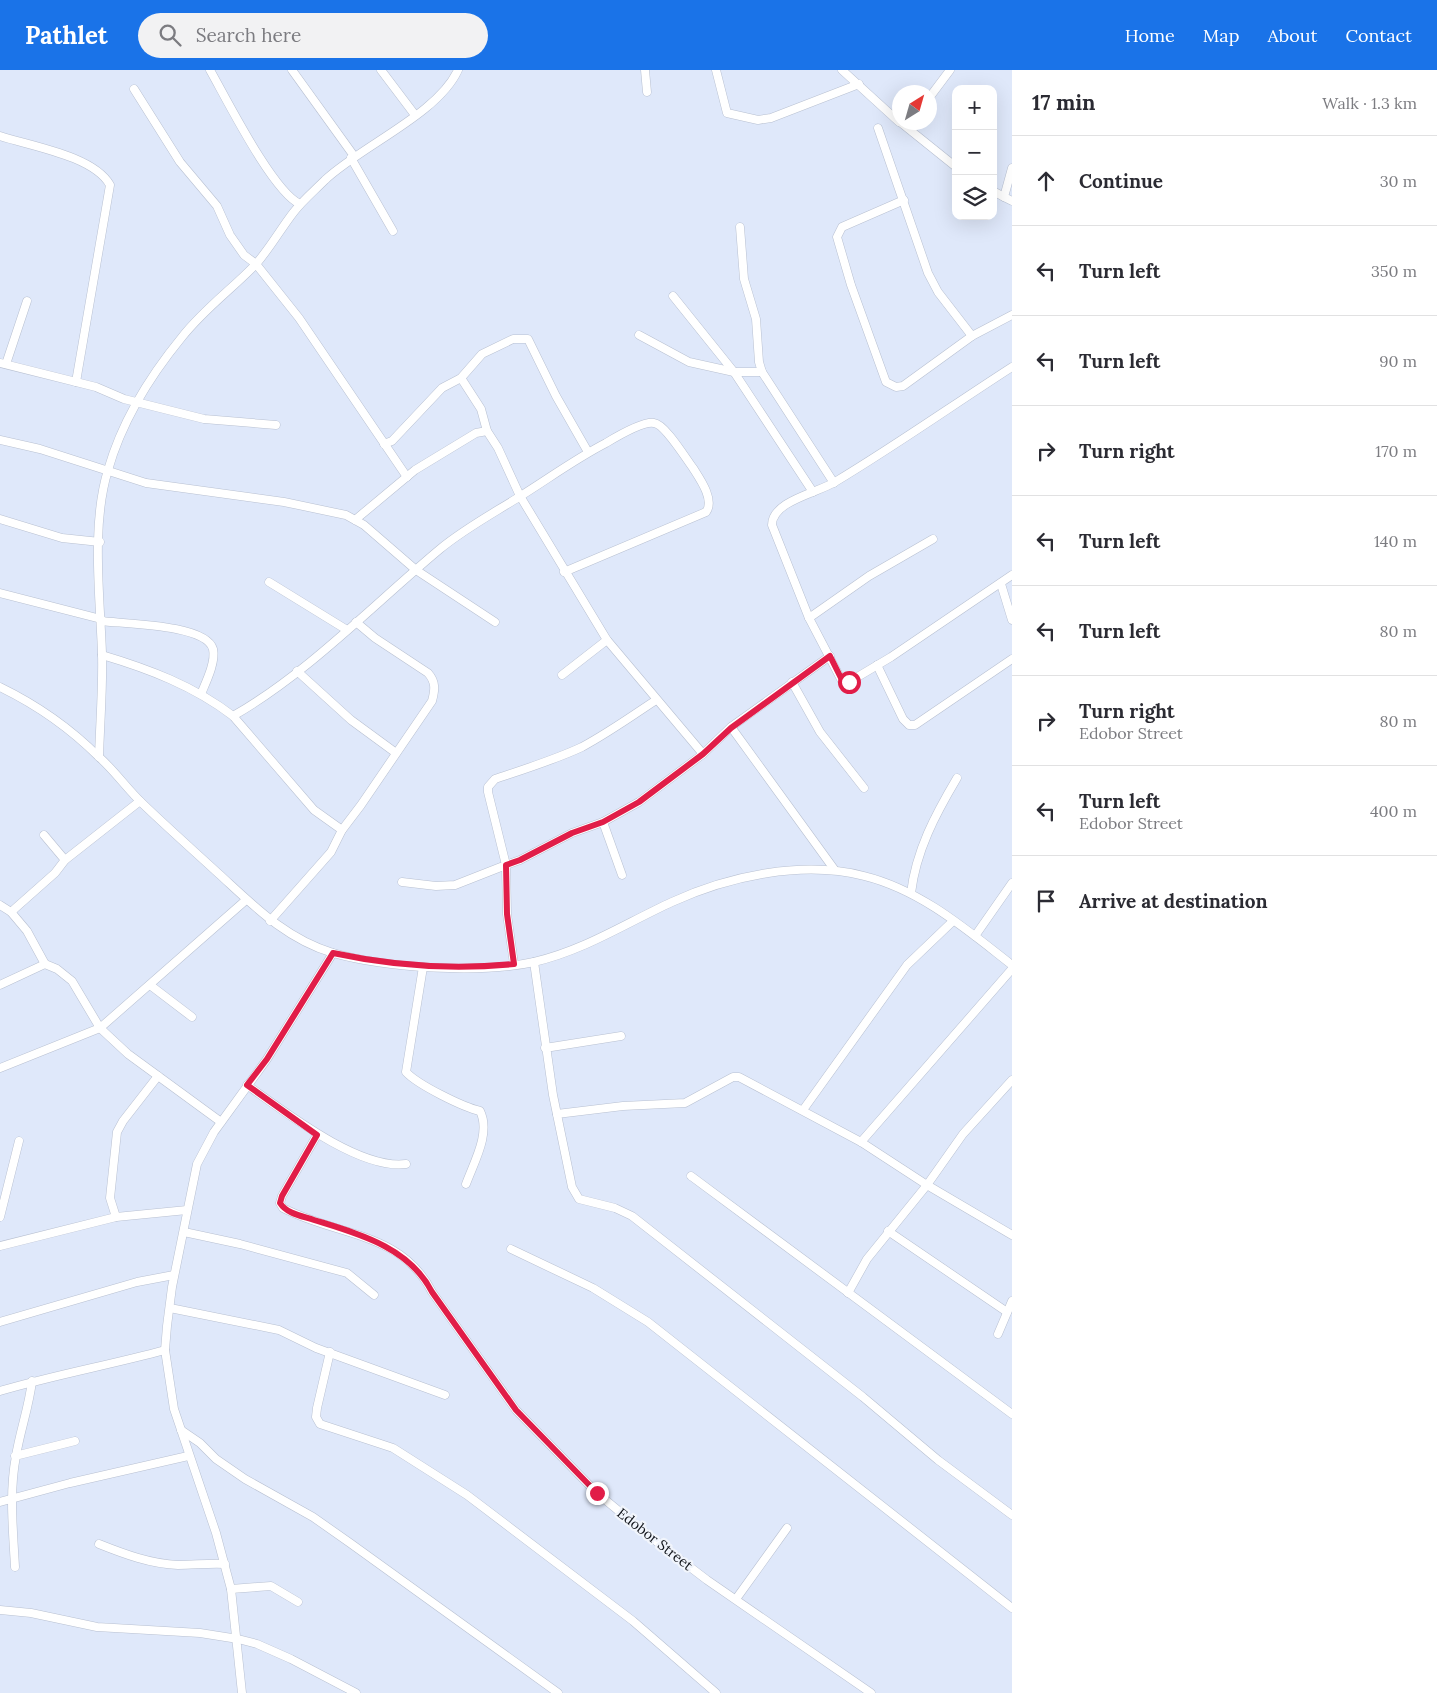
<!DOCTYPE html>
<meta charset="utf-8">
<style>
:root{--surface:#fff;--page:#f2f2f3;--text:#2b2b33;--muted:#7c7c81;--line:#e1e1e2;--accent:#1a73e8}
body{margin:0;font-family:Lora,serif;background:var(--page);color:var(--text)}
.controls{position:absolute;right:15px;top:15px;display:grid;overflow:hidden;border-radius:10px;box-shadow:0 5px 20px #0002}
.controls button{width:45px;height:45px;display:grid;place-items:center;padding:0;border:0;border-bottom:1px solid var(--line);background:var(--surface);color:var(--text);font:25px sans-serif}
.compass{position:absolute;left:892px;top:15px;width:45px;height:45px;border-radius:50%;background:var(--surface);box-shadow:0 5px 20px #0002;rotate:37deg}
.stop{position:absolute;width:15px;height:15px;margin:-11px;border:4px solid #e11d48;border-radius:50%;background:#fff}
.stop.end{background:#e11d48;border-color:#fff;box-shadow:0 1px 5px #0008}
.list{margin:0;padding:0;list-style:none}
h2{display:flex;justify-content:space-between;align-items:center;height:65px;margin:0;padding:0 20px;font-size:21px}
h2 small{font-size:16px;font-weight:400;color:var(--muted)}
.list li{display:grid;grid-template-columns:32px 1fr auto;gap:15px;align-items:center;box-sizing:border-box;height:90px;padding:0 20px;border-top:1px solid var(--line)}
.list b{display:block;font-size:19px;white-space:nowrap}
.list p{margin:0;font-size:16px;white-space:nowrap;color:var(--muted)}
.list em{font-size:16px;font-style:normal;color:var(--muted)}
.icon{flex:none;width:28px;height:28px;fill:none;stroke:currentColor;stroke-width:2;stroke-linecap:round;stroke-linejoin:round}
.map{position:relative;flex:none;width:1012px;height:1623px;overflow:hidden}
header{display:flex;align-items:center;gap:30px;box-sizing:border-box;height:70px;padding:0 25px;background:var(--accent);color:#fff}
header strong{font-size:24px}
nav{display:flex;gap:28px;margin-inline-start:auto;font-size:18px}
.search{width:350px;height:45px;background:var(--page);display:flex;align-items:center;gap:12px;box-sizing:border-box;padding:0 18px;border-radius:28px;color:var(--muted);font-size:19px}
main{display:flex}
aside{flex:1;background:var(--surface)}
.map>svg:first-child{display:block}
</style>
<header>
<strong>Pathlet</strong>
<div class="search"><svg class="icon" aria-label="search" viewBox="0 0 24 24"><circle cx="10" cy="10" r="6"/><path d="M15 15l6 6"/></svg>Search here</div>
<nav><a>Home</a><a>Map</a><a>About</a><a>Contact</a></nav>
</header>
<main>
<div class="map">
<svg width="1012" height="1623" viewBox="0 0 1012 1623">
<rect width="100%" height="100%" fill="#dfe8fa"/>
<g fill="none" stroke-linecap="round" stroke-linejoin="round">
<defs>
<g id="minor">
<path d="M 210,0 C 227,30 273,122 300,134"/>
<path d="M 292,0 L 354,86"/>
<path d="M 381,0 L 415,45"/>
<path d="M 645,0 L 647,22"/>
<path d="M 716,0 L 727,43 L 758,50 L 771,48 L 859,14"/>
<path d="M 842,0 L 899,52"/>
<path d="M 134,19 L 180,92 L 217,136 L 230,165 L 244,185 L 256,194 L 299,248 L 407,407"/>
<path d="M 929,28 L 950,0"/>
<path d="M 900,52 L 956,97"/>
<path d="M 878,58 L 928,203 L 938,222 L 972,266"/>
<path d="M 0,66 C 31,76 94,86 110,115 L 76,312"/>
<path d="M 351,88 L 393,161"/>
<path d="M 1012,98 L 1004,127 L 1012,131"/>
<path d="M 993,121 L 1004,127"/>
<path d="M 904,130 L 842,157 L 837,167 L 851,215 L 886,312 L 896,317 L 903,316 L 972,266 L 1012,245"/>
<path d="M 740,157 L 744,209 L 756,249 L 759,292 L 762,302 L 834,413"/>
<path d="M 673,226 L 734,302 L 813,422"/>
<path d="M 639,265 L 689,292 L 734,302 L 762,302"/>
<path d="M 0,293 L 96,317 L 124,329 L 204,349 L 276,355"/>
<path d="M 6,294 L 27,231"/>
<path d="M 1012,297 C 953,335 895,376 835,412 C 817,423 772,431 772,455 L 809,548 L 843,613 L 849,612 L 891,587 L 1012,505"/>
<path d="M 461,308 L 481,339 L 487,361"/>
<path d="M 0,370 L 40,379 L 146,413 L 284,432 L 346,445 L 364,455 L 416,500 L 495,552"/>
<path d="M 384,374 L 392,371 L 442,318 L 461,308 L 482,284 L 513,269 L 528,269 L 556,326 L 588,382"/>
<path d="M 0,449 L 62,468 L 100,472"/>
<path d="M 355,450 L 415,400 L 476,363 L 487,361 L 498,378 L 520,426 L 607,570 L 703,684"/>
<path d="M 269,512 L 347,560"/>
<path d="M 1001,514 L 1012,550"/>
<path d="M 0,523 L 101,549"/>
<path d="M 809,548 L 869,506 L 933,469"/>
<path d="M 101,551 C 123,554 206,554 213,579 C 216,592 206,612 201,624"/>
<path d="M 102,585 C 149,599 194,616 233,646 L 314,740 L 342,760"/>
<path d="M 877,595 L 903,649 L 909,655 L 915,655 L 1012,589"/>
<path d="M 297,601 L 351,650 L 396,683"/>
<path d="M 562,605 L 607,570"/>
<path d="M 792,612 L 820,662 L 864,718"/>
<path d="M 0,617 C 35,634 71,659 99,687 C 115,701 127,719 143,734 C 168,758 194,781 219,804 C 254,836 286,869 333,883 C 386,898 480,904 534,892 C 585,880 626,853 672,832 C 729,806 803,790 864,806 C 921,820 967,860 1012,895"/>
<path d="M 233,646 C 307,604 374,534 440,479 C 464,459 492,444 519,427 C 548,409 575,389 606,373 C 616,367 643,351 654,353 C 665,354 686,389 693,398 C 700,409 715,430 706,442 L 564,502"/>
<path d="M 731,657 L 834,799"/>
<path d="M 99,687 C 100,652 103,617 102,583 C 100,526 91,455 108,400 C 122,351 150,306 182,267 C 204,239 232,219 256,194 C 270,178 280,160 293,143 C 302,131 314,121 325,110 C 361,76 438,44 458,0"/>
<path d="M 140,731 L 65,790 L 55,803 L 11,842 L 27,861 L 45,894 L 57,899 L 72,911 L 100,958 L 128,984 L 221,1052"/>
<path d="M 603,752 L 622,805"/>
<path d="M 44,765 L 65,790"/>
<path d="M 402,812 L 436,816 L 455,815 L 506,795 L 488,722 L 488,717 L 495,709 C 525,699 554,690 582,677 C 608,663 632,646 656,630"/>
<path d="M 911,823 C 916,781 935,745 957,708"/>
<path d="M 0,835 L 11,842"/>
<path d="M 270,851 L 331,782 L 342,760 L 361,735 L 432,631 C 435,620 436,612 428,603 L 375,568 L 356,552"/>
<path d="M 975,866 L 1012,813"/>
<path d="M 534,892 L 553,1025 L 572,1117 L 579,1129 L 615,1138 L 632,1146 L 863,1327 L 938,1390 L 1012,1445"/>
<path d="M 514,894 L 507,844 L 506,795 L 520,790 L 572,763 L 603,752 L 639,732 L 703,684 L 731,657 L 830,586"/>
<path d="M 423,897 L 406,1002 C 418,1015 463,1037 480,1041 C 491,1063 474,1092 466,1114"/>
<path d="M 0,915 L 45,894"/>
<path d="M 150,915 L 192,947"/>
<path d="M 545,978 L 621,966"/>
<path d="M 0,998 L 100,958 L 246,830"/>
<path d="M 247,1015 C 285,1042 359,1100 406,1094"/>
<path d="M 803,1040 L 907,895 L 953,851"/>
<path d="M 557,1044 L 623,1036 L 685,1033 L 733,1007 L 739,1007 L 861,1072 L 927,1115 L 1012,1165"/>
<path d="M 317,1065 L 282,1126 L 280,1133 L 283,1138 C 336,1166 401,1161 432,1222 L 516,1340 L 597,1423 L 648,1465 L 707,1510 L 871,1623"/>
<path d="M 861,1072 L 1012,899"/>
<path d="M 691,1106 L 1012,1344"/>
<path d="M 0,1147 L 19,1071"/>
<path d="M 116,1147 L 110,1128 L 117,1062 L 123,1051 L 158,1006"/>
<path d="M 888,1161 L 1007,1242"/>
<path d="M 184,1162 L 240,1174 L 347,1203 L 374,1225"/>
<path d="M 0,1176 L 116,1147 L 187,1140"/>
<path d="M 511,1179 L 593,1218 L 648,1252 L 1012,1538"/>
<path d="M 848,1223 L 867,1189 L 927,1115 L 963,1064 L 1012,1010"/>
<path d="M 170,1238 L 279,1260 L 316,1278 L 445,1325"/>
<path d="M 0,1252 L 137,1212 L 174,1205"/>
<path d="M 998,1264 L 1012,1231"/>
<path d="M 330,1282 L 317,1338 L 316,1347 L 320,1354 L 393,1378 L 467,1425 L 633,1551 L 716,1623"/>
<path d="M 0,1321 C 54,1305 110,1295 165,1280"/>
<path d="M 181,1360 L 200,1373 L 216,1389 L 245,1409 L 313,1447 L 350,1473 L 558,1623"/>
<path d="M 15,1386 L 75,1371"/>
<path d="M 0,1432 L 70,1413 L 188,1386"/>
<path d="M 99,1474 C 124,1484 151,1494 178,1495 C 194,1495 210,1493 225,1494"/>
<path d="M 15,1497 C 13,1460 9,1422 16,1386 C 20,1361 29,1337 32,1311"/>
<path d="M 231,1519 L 271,1516 L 298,1532"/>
<path d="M 736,1529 L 787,1458"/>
<path d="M 0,1540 L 31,1543 L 97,1557 L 200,1563 L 238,1569 L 257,1574 L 291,1589 L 356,1623"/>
<path d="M 242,1623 L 231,1519 L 216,1463 L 174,1339 L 165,1280 L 167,1256 L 172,1217 L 197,1094 L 214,1062 L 267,989 L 333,883"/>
</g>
</defs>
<!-- minor casing -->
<use href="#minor" stroke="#b8c0d1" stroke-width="9"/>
<!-- minor -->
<use href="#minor" stroke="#fff" stroke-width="8"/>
</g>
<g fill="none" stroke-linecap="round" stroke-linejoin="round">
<!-- route -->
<path stroke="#e11d48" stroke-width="6" d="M 597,1423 L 516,1340 L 432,1222 C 409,1177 359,1164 314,1150 C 302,1146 287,1144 280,1133 L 282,1126 L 317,1065 L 247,1015 L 267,989 L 333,883 C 393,896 452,900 514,894 L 507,844 L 506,795 L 520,790 L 572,763 L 603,752 L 639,732 L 703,684 L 731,658 L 830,586 L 843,612 L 849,612"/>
</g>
<g text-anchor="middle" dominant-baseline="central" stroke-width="4.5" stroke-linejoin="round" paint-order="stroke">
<!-- street labels -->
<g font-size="14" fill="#101319" stroke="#f1f5fc">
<text transform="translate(655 1469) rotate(38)">Edobor Street</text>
</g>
</g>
</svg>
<div class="controls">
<button>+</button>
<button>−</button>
<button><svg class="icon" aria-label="layers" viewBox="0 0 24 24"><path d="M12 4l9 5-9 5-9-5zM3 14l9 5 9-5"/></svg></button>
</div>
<svg class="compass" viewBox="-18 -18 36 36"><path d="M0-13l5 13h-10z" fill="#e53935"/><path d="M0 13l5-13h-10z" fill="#7c7c81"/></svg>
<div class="stop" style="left:849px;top:612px"></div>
<div class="stop end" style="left:597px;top:1423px"></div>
</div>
<aside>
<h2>17 min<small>Walk · 1.3 km</small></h2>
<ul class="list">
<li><svg class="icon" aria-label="ahead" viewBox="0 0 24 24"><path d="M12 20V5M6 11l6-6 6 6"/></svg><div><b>Continue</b></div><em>30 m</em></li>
<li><svg class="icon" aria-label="left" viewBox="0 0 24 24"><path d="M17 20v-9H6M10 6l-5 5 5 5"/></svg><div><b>Turn left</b></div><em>350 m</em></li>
<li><svg class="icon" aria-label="left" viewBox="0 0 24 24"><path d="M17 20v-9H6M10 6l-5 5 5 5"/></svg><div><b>Turn left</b></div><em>90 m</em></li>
<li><svg class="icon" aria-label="right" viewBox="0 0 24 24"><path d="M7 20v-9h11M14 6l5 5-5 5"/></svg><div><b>Turn right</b></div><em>170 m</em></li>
<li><svg class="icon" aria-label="left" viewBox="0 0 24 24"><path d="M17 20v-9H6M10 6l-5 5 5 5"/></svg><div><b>Turn left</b></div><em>140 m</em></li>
<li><svg class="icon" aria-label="left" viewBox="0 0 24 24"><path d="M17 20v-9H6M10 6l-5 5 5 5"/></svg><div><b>Turn left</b></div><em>80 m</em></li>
<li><svg class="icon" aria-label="right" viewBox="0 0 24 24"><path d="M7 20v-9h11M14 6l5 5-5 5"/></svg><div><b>Turn right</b><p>Edobor Street</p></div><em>80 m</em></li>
<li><svg class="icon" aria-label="left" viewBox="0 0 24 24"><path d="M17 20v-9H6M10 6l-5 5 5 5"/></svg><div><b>Turn left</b><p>Edobor Street</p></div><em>400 m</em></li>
<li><svg class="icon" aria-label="arrive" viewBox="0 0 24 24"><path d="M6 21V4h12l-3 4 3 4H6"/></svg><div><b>Arrive at destination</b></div></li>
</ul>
</aside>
</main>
